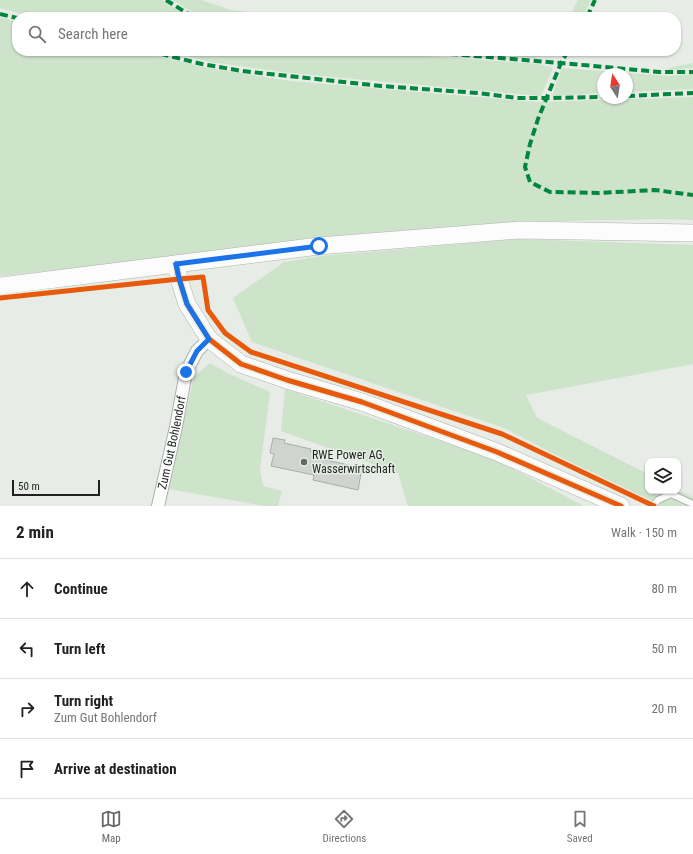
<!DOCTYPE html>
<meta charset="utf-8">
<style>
:root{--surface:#fff;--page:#f6f6f6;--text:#222;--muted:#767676;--line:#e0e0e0;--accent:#656965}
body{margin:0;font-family:"Roboto Condensed",sans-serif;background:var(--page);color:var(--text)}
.controls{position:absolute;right:12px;bottom:12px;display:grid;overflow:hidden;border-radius:8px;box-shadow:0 1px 3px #0004}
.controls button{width:36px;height:36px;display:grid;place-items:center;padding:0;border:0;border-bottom:1px solid var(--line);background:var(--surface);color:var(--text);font:20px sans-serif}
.compass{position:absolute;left:597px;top:68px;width:36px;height:36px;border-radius:50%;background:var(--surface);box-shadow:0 1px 3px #0004;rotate:348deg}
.scale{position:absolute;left:12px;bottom:10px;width:88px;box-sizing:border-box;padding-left:4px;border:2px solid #1f231f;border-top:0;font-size:11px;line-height:14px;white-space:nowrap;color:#1f231f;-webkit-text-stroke:3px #e5eee4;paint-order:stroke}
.stop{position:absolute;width:12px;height:12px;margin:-9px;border:3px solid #1a73e8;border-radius:50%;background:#fff}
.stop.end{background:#1a73e8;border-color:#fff;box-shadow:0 1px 4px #0008}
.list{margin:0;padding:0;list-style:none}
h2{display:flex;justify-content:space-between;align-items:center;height:52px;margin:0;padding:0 16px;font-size:17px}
h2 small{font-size:13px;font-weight:400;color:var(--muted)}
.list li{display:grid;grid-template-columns:26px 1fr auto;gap:12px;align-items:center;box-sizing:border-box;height:60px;padding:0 16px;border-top:1px solid var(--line)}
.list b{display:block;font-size:15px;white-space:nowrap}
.list p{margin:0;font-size:13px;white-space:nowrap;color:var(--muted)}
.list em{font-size:13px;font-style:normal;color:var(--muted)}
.icon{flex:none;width:22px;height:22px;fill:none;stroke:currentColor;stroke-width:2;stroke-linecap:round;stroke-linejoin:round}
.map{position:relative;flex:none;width:693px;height:506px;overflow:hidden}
.search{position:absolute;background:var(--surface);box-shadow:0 1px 3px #0004;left:12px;right:12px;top:12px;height:44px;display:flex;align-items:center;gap:10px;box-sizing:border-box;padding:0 14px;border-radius:16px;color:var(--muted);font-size:15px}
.sheet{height:292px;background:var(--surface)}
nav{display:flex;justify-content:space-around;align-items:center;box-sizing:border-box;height:56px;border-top:1px solid var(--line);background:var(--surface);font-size:11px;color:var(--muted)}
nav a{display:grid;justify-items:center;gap:2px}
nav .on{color:var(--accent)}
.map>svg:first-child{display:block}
</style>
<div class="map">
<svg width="693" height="506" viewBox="0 0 693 506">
<rect width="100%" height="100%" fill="#e7ece6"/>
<!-- green -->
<g fill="#cde3ca">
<path d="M 0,0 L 162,0 L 188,17 L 32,17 L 0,8 Z"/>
<path d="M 173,0 L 201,0 L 231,10 L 293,17 L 199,17 Z"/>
<path d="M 578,0 L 591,0 L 583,17 L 569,17 Z"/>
<path d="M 0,17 L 17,22 L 17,51 L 136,51 L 208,68 L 290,81 L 538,102 L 693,97 L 693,220 L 661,219 L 520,222 L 318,237 L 171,258 L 0,276 Z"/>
<path d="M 166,51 L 358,51 L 539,64 L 553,68 L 541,96 L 290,73 L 210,62 Z"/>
<path d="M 441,51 L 555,51 L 551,54 L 534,58 Z"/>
<path d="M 693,63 L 693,68 L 669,70 L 669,68 Z"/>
<path d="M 562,68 L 668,76 L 693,74 L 693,89 L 627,92 L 627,74 L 603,74 L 603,93 L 552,96 Z"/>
<path d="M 519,239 L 693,245 L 693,364 L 526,395 L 537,418 L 648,474 L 648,491 L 678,491 L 678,490 L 693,497 L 693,506 L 654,506 L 504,428 L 252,342 L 233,298 L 284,262 L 322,256 Z"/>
<path d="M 210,363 L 229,374 L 270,392 L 260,470 L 263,486 L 282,491 L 278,506 L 264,506 L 169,489 L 194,377 Z"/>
<path d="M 285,389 L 494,459 L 584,506 L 408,506 L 398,473 L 281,431 Z"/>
</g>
<!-- building -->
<path fill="#d0d4d0" stroke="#aaaeaa" d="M 273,438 L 285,440 L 284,443 L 311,449 L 310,451 L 319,453 L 317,458 L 362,468 L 358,490 L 313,480 L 314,475 L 271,466 L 274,454 L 270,453 Z"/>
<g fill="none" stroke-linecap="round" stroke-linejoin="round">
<defs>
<path id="lane" d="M 653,506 L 658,500 L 671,494 L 693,504"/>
<g id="street">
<path id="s1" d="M 158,506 L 176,427 L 186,372 L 197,351 L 209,339"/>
</g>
<g id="secondary">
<path d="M 176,264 L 179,279 L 187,304 L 209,339 L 241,364 L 287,380 L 362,402 L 497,452 L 621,506"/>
<path d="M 0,286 L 319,246 L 520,230 L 693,233"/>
</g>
</defs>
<!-- lane casing -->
<use href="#lane" stroke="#aeb2ae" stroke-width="8"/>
<!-- street casing -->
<use href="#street" stroke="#aeb2ae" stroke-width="14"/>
<!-- secondary casing -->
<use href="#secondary" stroke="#aeb2ae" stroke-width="18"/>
<!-- lane -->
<use href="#lane" stroke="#fbfcfb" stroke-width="6"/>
<!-- street -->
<use href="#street" stroke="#fbfcfb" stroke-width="12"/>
<!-- secondary -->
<use href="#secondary" stroke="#fbfcfb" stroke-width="17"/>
<!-- quiet -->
<g stroke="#00873e" stroke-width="4" stroke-dasharray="8 4" stroke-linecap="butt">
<path d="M 166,0 L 193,17"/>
<path d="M 0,14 L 17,18"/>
<path d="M 587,17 L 595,0"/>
<path d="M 149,51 L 202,64 L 242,71 L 381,86 L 478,93 L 517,98 L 547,98 L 603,97"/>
<path d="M 414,51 L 561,63 L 659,72 L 693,72"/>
<path d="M 568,51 L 561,63 L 538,119 L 530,144 L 525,167 L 530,182 L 550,192 L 598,193 L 655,190 L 693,195"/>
<path d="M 627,96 L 693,93"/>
</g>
<defs>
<g id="cycleway">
<path d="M 176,264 L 179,279 L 187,304 L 209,339 L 241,364 L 287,380 L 362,402 L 497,452 L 621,506"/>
<path d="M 0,298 L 179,279 L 203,277 L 208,310 L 225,333 L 251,352 L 502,434 L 654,506"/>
</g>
</defs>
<!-- cycleway casing -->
<use href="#cycleway" stroke="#e5eee4" stroke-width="8"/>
<!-- cycleway -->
<use href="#cycleway" stroke="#e8590c" stroke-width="5"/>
</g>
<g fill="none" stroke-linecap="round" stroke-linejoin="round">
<!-- route -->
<path stroke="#1a73e8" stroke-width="5" d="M 186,372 L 197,351 L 209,339 L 187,304 L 179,278 L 176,264 L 319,246"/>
</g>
<!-- markers -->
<circle fill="#656965" stroke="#e5eee4" stroke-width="1.5" cx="304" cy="462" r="4"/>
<g text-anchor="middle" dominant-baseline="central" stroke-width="3" stroke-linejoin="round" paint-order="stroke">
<!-- street labels -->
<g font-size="12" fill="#1f231f" stroke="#e5eee4">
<text stroke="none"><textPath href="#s1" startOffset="65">Zum Gut Bohlendorf</textPath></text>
</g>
<!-- poi labels -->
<g font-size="12" fill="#1f231f" stroke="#e5eee4" text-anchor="start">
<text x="312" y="455">RWE Power AG,<tspan x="312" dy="14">Wasserwirtschaft</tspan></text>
</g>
</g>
</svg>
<div class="controls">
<button><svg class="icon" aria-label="layers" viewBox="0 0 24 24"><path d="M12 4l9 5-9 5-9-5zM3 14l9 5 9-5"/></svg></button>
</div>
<svg class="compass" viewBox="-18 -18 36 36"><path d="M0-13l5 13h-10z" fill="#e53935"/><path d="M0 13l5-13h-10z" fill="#767676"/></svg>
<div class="scale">50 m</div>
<div class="stop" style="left:319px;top:246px"></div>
<div class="stop end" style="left:186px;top:372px"></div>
<div class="search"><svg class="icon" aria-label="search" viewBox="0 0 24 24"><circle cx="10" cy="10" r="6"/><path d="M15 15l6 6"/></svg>Search here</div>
</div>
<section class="sheet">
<h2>2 min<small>Walk · 150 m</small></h2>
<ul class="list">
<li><svg class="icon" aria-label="ahead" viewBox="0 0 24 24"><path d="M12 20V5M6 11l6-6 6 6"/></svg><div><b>Continue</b></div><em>80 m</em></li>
<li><svg class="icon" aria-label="left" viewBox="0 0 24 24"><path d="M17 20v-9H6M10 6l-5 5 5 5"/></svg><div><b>Turn left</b></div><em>50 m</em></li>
<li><svg class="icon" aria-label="right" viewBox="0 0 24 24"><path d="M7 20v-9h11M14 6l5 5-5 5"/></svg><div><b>Turn right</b><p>Zum Gut Bohlendorf</p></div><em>20 m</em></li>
<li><svg class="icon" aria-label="arrive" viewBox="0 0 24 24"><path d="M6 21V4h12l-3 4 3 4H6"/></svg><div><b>Arrive at destination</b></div></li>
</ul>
</section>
<nav>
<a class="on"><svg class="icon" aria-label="map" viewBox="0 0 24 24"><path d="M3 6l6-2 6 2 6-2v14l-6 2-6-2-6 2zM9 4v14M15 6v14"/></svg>Map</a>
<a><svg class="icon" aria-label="directions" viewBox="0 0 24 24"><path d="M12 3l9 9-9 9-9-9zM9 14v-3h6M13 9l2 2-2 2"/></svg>Directions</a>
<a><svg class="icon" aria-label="saved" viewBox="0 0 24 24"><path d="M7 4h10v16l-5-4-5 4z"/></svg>Saved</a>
</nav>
